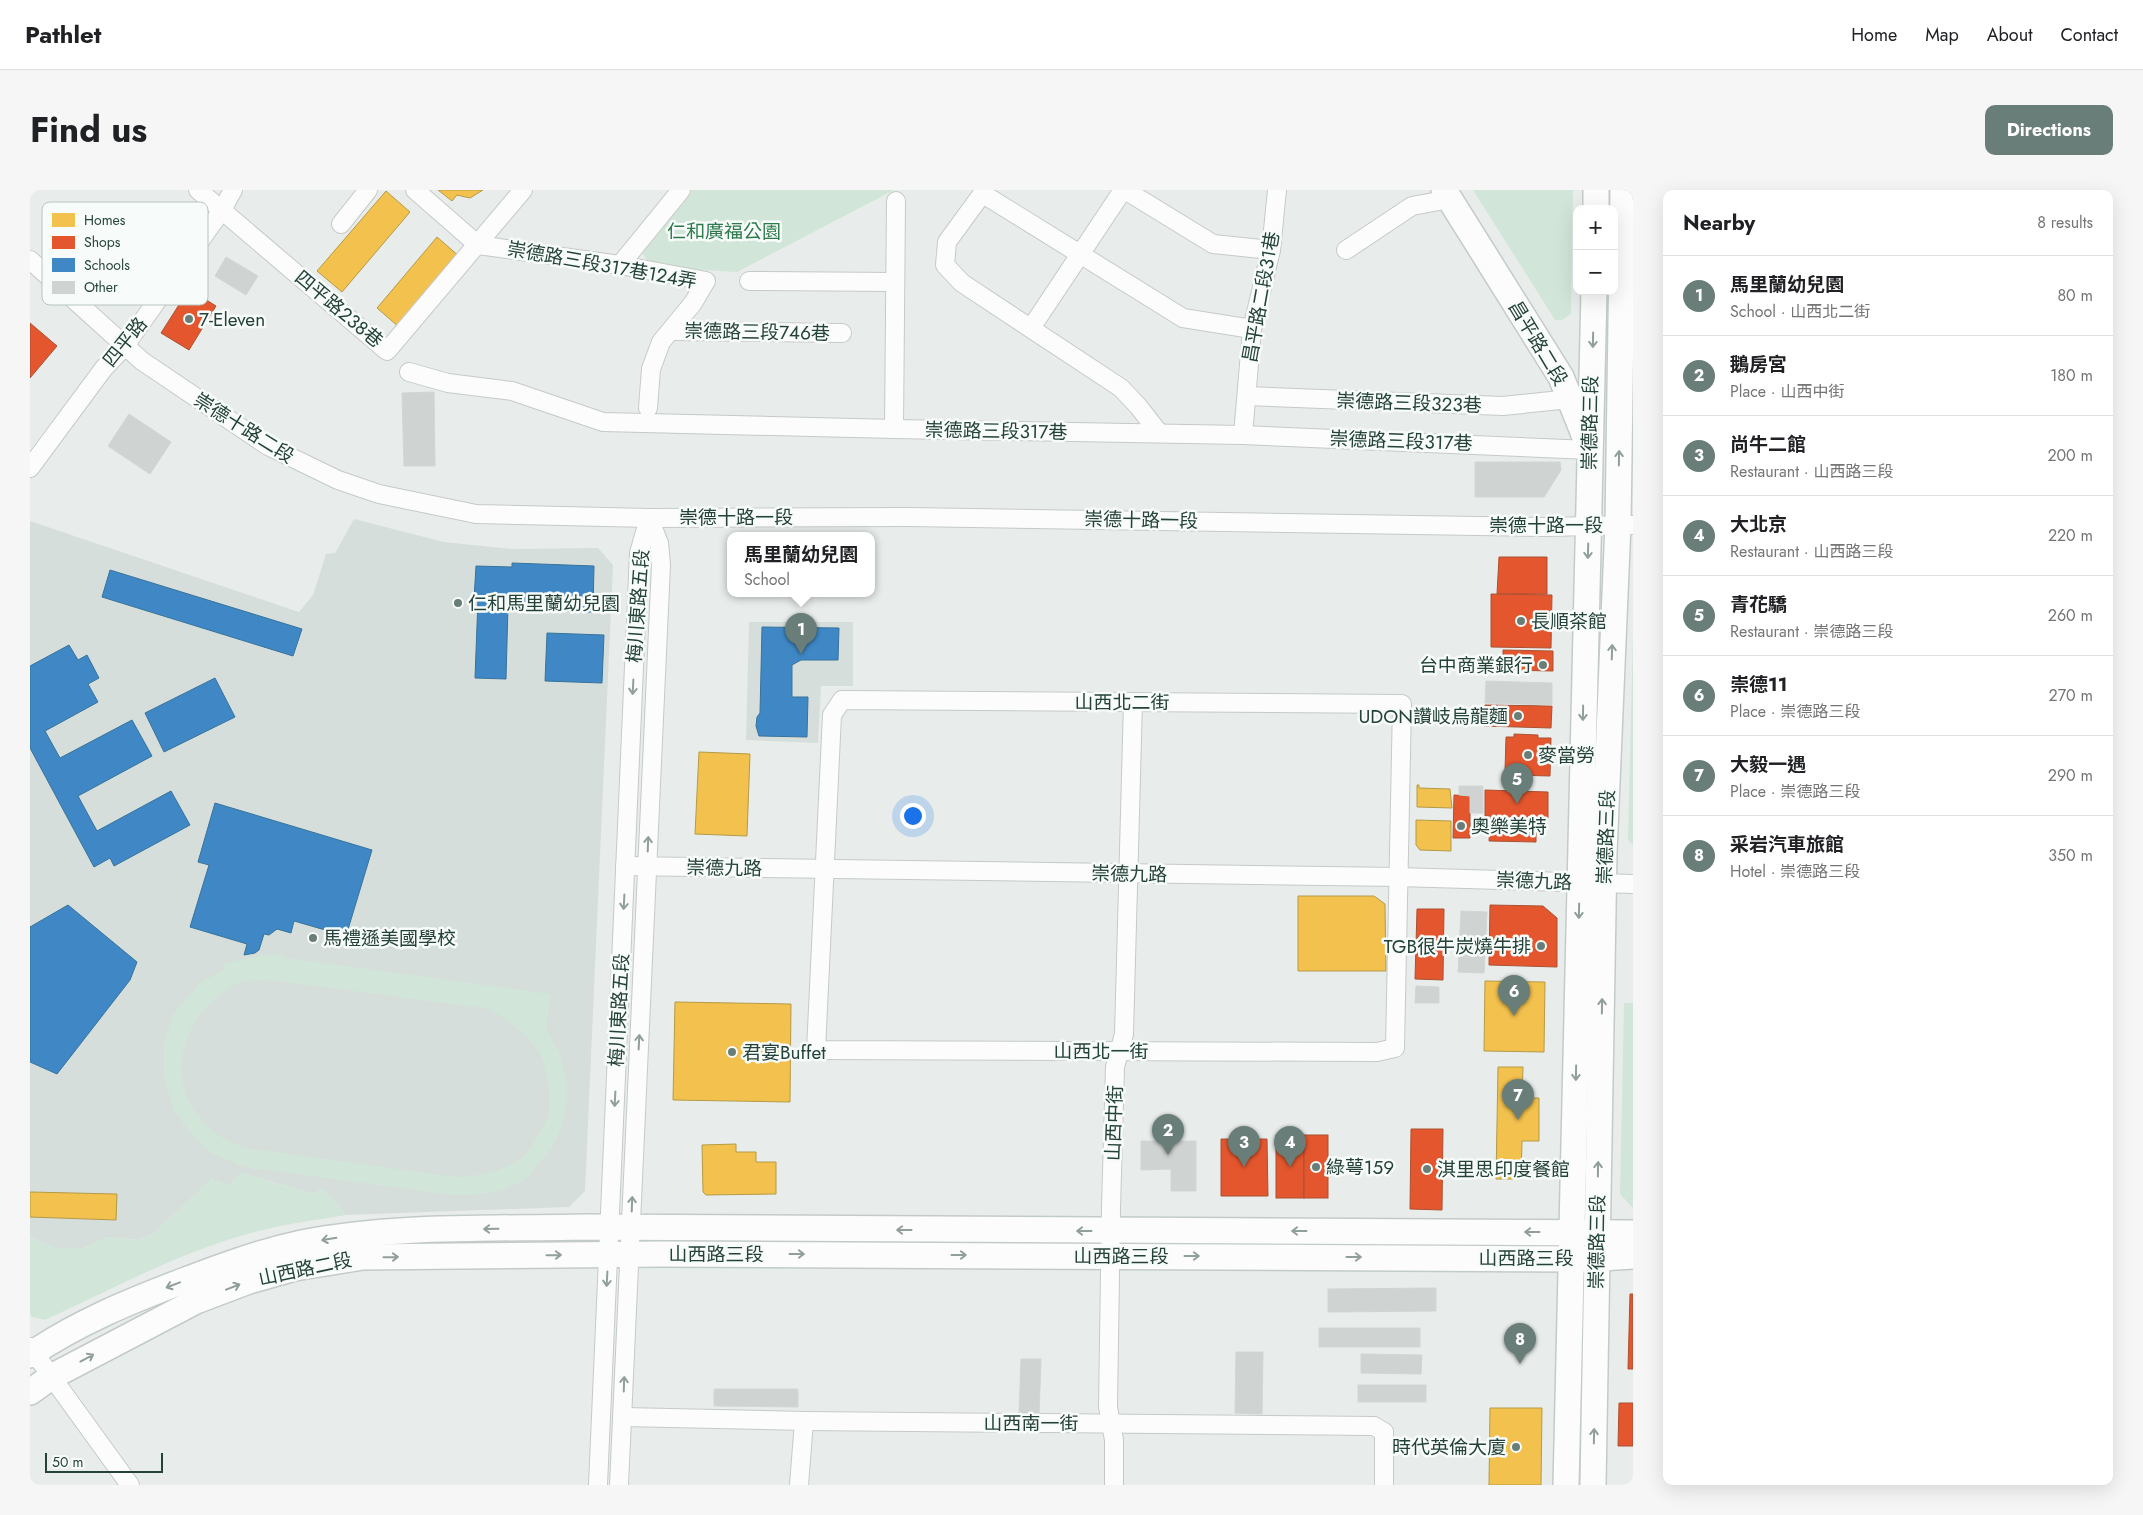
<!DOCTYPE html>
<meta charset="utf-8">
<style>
:root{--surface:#fff;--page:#f6f6f6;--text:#202124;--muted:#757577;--line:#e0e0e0;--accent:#697e78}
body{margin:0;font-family:Jost,"Noto Sans TC",sans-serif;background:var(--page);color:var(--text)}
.controls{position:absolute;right:15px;top:15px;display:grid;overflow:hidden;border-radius:10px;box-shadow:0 5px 20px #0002}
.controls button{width:45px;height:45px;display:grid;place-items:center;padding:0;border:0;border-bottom:1px solid var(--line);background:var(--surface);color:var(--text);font:25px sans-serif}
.scale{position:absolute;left:15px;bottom:12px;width:118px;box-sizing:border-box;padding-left:5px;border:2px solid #24423a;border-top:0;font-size:14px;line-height:18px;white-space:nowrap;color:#24423a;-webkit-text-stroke:4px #f7fbf9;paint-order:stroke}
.you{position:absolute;left:882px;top:625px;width:18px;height:18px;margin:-12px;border:4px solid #fff;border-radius:50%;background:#1a73e8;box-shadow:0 0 0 8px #1a73e833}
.badge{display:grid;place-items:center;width:32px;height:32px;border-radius:50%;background:var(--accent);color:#fff;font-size:16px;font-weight:700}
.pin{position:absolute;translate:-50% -41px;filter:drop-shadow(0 1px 2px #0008)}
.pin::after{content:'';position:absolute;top:26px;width:18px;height:15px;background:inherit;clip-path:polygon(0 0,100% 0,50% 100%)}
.popup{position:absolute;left:697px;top:342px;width:148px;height:65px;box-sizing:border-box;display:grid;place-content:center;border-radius:10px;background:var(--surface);filter:drop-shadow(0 1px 4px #0005);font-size:16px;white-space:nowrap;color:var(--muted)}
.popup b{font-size:19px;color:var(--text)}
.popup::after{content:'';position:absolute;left:50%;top:100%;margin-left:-10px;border:10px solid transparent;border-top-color:var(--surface)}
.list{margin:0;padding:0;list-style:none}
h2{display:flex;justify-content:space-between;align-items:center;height:65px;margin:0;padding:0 20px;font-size:21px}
h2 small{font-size:16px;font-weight:400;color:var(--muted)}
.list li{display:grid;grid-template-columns:32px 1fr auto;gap:15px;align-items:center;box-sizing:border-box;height:80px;padding:0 20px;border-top:1px solid var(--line)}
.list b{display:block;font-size:19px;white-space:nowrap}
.list p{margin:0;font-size:16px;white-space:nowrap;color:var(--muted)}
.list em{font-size:16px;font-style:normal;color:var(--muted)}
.map{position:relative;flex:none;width:1603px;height:1295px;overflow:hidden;border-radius:10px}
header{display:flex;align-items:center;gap:30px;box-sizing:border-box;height:70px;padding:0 25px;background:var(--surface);border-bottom:1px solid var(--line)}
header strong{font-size:24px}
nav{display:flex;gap:28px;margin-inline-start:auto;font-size:18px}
.intro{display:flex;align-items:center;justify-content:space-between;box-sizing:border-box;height:120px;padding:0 30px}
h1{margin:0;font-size:35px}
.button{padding:12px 22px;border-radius:10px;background:var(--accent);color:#fff;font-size:18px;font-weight:700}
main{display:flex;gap:30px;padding:0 30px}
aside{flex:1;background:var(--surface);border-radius:10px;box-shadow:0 5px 20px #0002}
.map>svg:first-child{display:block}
</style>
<header>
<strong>Pathlet</strong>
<nav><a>Home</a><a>Map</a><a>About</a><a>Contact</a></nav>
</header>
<div class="intro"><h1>Find us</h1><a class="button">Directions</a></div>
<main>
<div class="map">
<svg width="1603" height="1295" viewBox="0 0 1603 1295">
<rect width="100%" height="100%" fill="#e8edeb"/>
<!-- built -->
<g fill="#d6dedb">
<path d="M 324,329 L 414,352 L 482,359 L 568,358 L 583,375 L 555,1001 L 539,1017 L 316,1025 L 293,999 L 283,1004 L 211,983 L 199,996 L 182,989 L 123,1044 L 108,1050 L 78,1047 L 54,1058 L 25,1058 L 0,1047 L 0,331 L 269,422 L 283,405 L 296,364 L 305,363 Z"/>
<path d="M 719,432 L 823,432 L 823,496 L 791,496 L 788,553 L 716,550 Z"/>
</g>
<!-- green -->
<g fill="#d1e6d8" fill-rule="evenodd">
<path d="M 660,0 L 864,0 L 707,82 L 622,77 L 610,60 Z"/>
<path d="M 1443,0 L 1543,0 L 1541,124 L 1532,130 L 1525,130 Z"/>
<path d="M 1603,442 L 1603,655 L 1598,650 Z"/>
<path d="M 233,765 L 250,765 L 255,768 L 520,804 L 516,840 C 544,882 545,931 511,971 C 506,977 500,986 493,990 C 471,1004 448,1005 423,1005 L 214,977 L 180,962 L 163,946 L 144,920 L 134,887 L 134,853 L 143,825 L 170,793 L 194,780 L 193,774 ZM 229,790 L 249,791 L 460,819 C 477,830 494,841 506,858 C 518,873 521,906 519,924 C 518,931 499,962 493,967 C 474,982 449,986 425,987 L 215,958 C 197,952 180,942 168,926 C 135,886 155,824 197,800 C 201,797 206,793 210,792 C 216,790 223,791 229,790 Z"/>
<path d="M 1594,813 L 1603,813 L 1603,1018 L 1590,1004 Z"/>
<path d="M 211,983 L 283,1004 L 293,999 L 316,1025 C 288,1030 260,1033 233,1040 C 157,1058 87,1097 15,1130 L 2,1127 L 0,1124 L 0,1047 L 25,1058 L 54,1058 L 78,1047 L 108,1050 L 123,1044 L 182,989 L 199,996 Z"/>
</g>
<!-- homes -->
<g fill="#f2c14e" stroke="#b49b48">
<path d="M 408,0 L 453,0 L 440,8 L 427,5 L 422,11 Z"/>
<path d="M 356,1 L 380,22 L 312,102 L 287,81 Z"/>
<path d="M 407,47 L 430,67 L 370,138 L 347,118 Z"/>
<path d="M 669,562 L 720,564 L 717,646 L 665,644 Z"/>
<path d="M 1387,595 L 1389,595 L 1389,598 L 1420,599 L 1422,618 L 1387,617 Z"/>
<path d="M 1386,630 L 1421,631 L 1421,661 L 1390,660 L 1386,655 Z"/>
<path d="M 1268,706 L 1344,706 L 1355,714 L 1356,781 L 1268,781 Z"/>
<path d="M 1455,791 L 1515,792 L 1514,862 L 1454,861 Z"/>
<path d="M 645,812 L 761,814 L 760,912 L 643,910 Z"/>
<path d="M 1468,877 L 1493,877 L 1492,908 L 1509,908 L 1509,951 L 1492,951 L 1491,989 L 1466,989 Z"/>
<path d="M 706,954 L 706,962 L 726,962 L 726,972 L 746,972 L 746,1004 L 676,1005 L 673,1002 L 672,955 Z"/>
<path d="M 0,1002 L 87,1004 L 86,1030 L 0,1027 Z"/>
<path d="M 1460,1218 L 1512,1218 L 1511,1295 L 1459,1295 Z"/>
</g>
<!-- shops -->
<g fill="#e4572e" stroke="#aa5132">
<path d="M 159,99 L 186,116 L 159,160 L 131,143 Z"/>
<path d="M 0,133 L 27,156 L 0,188 Z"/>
<path d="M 1469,367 L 1517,367 L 1517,404 L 1467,404 Z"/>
<path d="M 1461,404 L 1522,405 L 1521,458 L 1461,457 Z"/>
<path d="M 1473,460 L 1523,461 L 1523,481 L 1473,480 Z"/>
<path d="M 1455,515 L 1522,516 L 1521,538 L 1454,536 Z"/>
<path d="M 1484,544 L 1508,545 L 1508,548 L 1521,548 L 1520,586 L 1483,585 L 1484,581 L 1475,581 L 1476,547 L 1484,547 Z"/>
<path d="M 1455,600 L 1518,602 L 1518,628 L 1455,626 Z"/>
<path d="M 1424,605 L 1440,606 L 1440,648 L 1423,648 Z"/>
<path d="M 1460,628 L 1506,629 L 1506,652 L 1459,651 Z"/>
<path d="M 1460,715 L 1513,716 L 1527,728 L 1527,777 L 1459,775 Z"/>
<path d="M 1387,719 L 1414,719 L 1413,790 L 1385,789 Z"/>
<path d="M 1381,939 L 1413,939 L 1412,1020 L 1380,1019 Z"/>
<rect x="1246" y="945" width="28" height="63"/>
<rect x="1274" y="945" width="24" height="63"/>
<path d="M 1191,949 L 1237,949 L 1238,1006 L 1191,1006 Z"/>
<path d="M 1600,1104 L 1603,1104 L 1603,1179 L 1598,1179 Z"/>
<path d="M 1589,1213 L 1603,1213 L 1603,1256 L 1588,1256 Z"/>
</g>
<!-- schools -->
<g fill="#3f88c5" stroke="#37739b">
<path d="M 482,373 L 564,376 L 563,422 L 520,421 L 520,417 L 478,416 L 476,489 L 445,488 L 448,409 L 444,409 L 446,376 L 482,377 Z"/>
<path d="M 80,380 L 272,439 L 263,466 L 72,407 Z"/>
<path d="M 732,437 L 809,438 L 808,470 L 771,470 L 762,475 L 762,507 L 778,507 L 777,547 L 729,546 L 726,536 L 727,527 L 730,523 Z"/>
<path d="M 517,443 L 574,445 L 572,493 L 515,491 Z"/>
<path d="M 39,455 L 48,470 L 57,465 L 69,488 L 58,494 L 68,512 L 15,541 L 30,568 L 102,530 L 122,566 L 48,606 L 67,641 L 141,601 L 160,635 L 84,676 L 80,668 L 64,677 L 0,558 L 0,476 Z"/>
<path d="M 185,488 L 205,527 L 134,562 L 115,523 Z"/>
<path d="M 185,613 L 342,660 L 316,746 L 264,731 L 261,743 L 247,739 L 239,745 L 234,744 L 229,760 L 225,763 L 214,765 L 217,754 L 160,737 L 179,675 L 168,672 Z"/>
<path d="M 38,715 L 107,772 L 100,790 L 27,884 L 0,872 L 0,737 Z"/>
</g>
<!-- building -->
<g fill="#cfd4d2" stroke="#d1d6d4">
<path d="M 196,67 L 228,86 L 216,105 L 185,86 Z"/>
<path d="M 404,202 L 405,276 L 374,276 L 372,203 Z"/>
<path d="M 99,224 L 141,252 L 120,284 L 78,256 Z"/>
<path d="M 1445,272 L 1530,272 L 1531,280 L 1514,307 L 1445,307 Z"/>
<path d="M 1456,491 L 1522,493 L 1522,515 L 1455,513 Z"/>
<path d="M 1429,596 L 1453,596 L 1453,623 L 1440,623 L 1440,606 L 1429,605 Z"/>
<path d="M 1431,721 L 1457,722 L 1454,783 L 1428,782 Z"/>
<path d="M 1386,796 L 1409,797 L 1409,813 L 1385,813 Z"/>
<path d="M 1111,951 L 1166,951 L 1166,1001 L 1141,1001 L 1141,979 L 1111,980 Z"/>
<path d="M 1406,1098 L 1406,1121 L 1298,1122 L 1298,1099 Z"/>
<rect x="1289" y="1138" width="101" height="19"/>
<path d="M 1206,1162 L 1233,1162 L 1232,1224 L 1205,1223 Z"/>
<path d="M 1331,1164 L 1392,1165 L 1391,1184 L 1331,1183 Z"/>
<path d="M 991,1169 L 1011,1169 L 1009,1225 L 989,1225 Z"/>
<rect x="1328" y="1195" width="68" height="17"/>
<path d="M 684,1199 L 768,1199 L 768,1217 L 684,1216 Z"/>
</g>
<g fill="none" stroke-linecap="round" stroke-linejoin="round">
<defs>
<g id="street">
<path d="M 168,0 L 357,161 L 493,0"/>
<path d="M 385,0 L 448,55 L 590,75 L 676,91 L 663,113 L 631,152 L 621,179 L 618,218"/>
<path d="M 955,0 L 917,52 L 915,75 L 932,93 L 1091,198 L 1108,216 L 1129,243"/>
<path d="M 1095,0 L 1183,54 L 1241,60"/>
<path d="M 953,4 L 1153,128 L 1222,139"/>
<path d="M 311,34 L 338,0"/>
<path d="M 1316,60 L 1382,16 L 1420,9"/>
<path d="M 0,70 L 112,171 L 238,256 L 308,290 L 349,304 L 446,324 L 619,328 L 878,327 L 1516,337 L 1603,335"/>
<path d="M 590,75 L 651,0"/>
<path d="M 719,91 L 865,92"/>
<path d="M 1001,138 L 1093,0"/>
<path d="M 642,141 L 812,143"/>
<path d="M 379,182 L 418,193 L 482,201 L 573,232 L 864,239 L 1213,245 L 1560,260"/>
<path d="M 1217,206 L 1473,216 L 1540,209"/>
<path d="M 864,239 L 866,11"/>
<path d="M 1213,245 L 1222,139 L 1241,60 L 1247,0"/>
<path d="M 0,278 L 74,178 L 94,157 L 192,20 L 203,0"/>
<path d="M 812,510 L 1372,514 L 1365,858 L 1347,862 L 786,860 L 802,525 Z"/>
<path d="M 595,676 L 1368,687 L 1603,694"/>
<path d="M 0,1157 L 100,1295"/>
<path d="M 593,1227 L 774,1231 L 1344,1236 L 1354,1242 L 1354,1295"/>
<path d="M 568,1295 L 609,363 L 619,328"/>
<path d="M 589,1295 L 631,375 L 629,353 L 619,328"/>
<path d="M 769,1295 L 774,1231"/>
<path d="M 1084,1295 L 1084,1250 L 1078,1217 L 1081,1018 L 1085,877 L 1094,844 L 1103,512"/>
</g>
<g id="secondary">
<path d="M 1414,0 L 1531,187 L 1555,247"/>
<path d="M 1566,19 L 1566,0"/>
<path d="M 0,1165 C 47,1133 100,1111 153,1091 C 192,1076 230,1062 272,1053 C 363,1035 462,1039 555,1037 L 1603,1043"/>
<path d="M 0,1202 L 21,1187 L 166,1111 L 219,1091 L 265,1078 L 333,1067 L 633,1064 L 1557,1069 L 1603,1066"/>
<path d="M 1536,1295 L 1564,101"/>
<path d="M 1563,1295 L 1574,663 L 1588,334 L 1593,0"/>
</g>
</defs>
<!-- street casing -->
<use href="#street" stroke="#c5cac8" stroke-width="20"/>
<!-- secondary casing -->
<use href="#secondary" stroke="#c3cbc8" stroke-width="28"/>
<!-- street -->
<use href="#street" stroke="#fcfcfc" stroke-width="18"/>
<!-- secondary -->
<use href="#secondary" stroke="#fcfcfc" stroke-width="25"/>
</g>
<!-- one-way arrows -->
<defs><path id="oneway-shaft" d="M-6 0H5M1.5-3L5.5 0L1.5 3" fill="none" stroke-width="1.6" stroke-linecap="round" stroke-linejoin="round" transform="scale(1.25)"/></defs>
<g stroke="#909f9b">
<use href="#oneway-shaft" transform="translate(1563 150) rotate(91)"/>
<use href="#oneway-shaft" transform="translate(1589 268) rotate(-89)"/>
<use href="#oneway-shaft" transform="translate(1558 361) rotate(92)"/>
<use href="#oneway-shaft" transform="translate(1582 462) rotate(-88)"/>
<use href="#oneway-shaft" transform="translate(603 497) rotate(93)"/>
<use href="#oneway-shaft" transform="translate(1553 523) rotate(91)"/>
<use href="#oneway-shaft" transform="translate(618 654) rotate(-88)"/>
<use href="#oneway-shaft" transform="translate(594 712) rotate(93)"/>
<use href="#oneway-shaft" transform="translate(1549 721) rotate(91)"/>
<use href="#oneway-shaft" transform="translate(1572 816) rotate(-89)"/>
<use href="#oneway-shaft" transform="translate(609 852) rotate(-87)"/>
<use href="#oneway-shaft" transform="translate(1546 883) rotate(91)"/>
<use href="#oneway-shaft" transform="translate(585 909) rotate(93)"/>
<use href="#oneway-shaft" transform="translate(1568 979) rotate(-89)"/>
<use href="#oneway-shaft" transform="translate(602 1014) rotate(-88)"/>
<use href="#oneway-shaft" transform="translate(461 1039) rotate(179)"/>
<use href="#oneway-shaft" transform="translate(874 1040) rotate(-180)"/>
<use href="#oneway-shaft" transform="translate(1054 1041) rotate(-180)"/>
<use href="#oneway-shaft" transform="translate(1269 1041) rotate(-180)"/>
<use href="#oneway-shaft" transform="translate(1502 1042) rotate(-180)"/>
<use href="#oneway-shaft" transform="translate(299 1049) rotate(171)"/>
<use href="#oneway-shaft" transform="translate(767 1064)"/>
<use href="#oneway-shaft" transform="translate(524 1065) rotate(-1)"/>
<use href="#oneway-shaft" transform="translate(929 1065)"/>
<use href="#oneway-shaft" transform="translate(1162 1066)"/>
<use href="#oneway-shaft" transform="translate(361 1067) rotate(-1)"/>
<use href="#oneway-shaft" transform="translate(1324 1067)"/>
<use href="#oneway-shaft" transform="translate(577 1089) rotate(93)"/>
<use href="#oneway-shaft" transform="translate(143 1095) rotate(159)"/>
<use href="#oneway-shaft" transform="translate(203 1097) rotate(-21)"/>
<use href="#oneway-shaft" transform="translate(57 1168) rotate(-28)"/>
<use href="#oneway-shaft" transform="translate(594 1194) rotate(-88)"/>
<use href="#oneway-shaft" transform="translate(1564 1246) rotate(-89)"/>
</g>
<!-- markers -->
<g fill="#697e78" stroke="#f7fbf9" stroke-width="2">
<circle cx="159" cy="129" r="5"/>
<circle cx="428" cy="413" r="5"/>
<circle cx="1491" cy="431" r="5"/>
<circle cx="1513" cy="475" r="5"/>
<circle cx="1488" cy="526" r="5"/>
<circle cx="1498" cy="565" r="5"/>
<circle cx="1431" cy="636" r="5"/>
<circle cx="283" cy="748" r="5"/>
<circle cx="1511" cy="756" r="5"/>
<circle cx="702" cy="862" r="5"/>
<circle cx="1286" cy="977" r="5"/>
<circle cx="1397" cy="979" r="5"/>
<circle cx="1486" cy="1257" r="5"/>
</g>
<g text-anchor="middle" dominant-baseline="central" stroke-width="5" stroke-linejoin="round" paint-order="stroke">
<!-- park labels -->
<g font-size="19" fill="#2d7a4b" stroke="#f7fbf9">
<text x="694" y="41">仁和廣福公園</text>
</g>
<!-- street labels -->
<g font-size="19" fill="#24423a" stroke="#f7fbf9">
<text transform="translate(572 75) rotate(10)">崇德路三段317巷124弄</text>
<text transform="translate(1231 107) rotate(-80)">昌平路二段31巷</text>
<text transform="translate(309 119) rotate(40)">四平路238巷</text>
<text transform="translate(727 142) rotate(1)">崇德路三段746巷</text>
<text transform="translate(95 152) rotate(-51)">四平路</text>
<text transform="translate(1508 153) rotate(59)">昌平路二段</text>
<text transform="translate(1379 213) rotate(2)">崇德路三段323巷</text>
<text transform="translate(1560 233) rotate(-89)">崇德路三段</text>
<text transform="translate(214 238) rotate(32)">崇德十路二段</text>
<text transform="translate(966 241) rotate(1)">崇德路三段317巷</text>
<text transform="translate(1371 251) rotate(2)">崇德路三段317巷</text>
<text x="706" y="327">崇德十路一段</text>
<text transform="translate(1111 330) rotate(1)">崇德十路一段</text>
<text x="1516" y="335">崇德十路一段</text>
<text transform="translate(608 416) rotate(-86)">梅川東路五段</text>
<text x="1092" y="512">山西北二街</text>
<text transform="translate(1576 647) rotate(-88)">崇德路三段</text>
<text transform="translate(694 678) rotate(1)">崇德九路</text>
<text transform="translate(1099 684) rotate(1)">崇德九路</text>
<text transform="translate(1504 691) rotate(2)">崇德九路</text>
<text transform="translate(589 820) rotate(-87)">梅川東路五段</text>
<text x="1071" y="861">山西北一街</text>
<text transform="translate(1084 933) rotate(-88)">山西中街</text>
<text transform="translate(1567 1052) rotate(-89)">崇德路三段</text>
<text x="686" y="1064">山西路三段</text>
<text x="1091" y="1066">山西路三段</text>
<text x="1496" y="1068">山西路三段</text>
<text transform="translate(275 1079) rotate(-12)">山西路二段</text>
<text x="1001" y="1233">山西南一街</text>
</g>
<!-- poi labels -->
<g font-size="19" fill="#24423a" stroke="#f7fbf9" text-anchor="start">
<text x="169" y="129">7-Eleven</text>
<text x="438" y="413">仁和馬里蘭幼兒園</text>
<text x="1501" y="431">長順茶館</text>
<text x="1503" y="475" text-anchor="end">台中商業銀行</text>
<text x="1478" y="526" text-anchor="end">UDON讚岐烏龍麵</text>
<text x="1508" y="565">麥當勞</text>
<text x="1441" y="636">奧樂美特</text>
<text x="293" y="748">馬禮遜美國學校</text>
<text x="1501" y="756" text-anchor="end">TGB很牛炭燒牛排</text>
<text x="712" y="862">君宴Buffet</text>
<text x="1296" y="977">綠萼159</text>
<text x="1407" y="979">淇里思印度餐館</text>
<text x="1476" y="1257" text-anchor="end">時代英倫大廈</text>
</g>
</g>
<!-- legend -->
<rect x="12" y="12" width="166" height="103" rx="8" fill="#f7fbf9" stroke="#b8c4c0" stroke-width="1"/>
<rect x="22" y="23" width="23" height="14" fill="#f2c14e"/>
<rect x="22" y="46" width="23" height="13" fill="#e4572e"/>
<rect x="22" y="68" width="23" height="14" fill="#3f88c5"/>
<rect x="22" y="91" width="23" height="13" fill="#cfd4d2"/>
<g font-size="14" fill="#24423a">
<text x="54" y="35">Homes</text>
<text x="54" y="57">Shops</text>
<text x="54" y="80">Schools</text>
<text x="54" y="102">Other</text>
</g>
</svg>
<div class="controls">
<button>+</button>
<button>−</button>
</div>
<div class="scale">50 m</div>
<div class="you"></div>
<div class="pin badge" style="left:771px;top:464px">1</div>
<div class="popup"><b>馬里蘭幼兒園</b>School</div>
<div class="pin badge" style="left:1138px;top:965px">2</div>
<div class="pin badge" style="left:1214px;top:977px">3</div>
<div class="pin badge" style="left:1260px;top:977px">4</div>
<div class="pin badge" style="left:1487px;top:614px">5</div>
<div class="pin badge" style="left:1484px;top:826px">6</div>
<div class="pin badge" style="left:1488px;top:930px">7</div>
<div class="pin badge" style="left:1490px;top:1174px">8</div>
</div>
<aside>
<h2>Nearby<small>8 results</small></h2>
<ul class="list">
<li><span class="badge">1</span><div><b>馬里蘭幼兒園</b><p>School · 山西北二街</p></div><em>80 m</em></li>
<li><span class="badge">2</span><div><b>鵝房宮</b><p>Place · 山西中街</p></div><em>180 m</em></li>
<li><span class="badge">3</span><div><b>尚牛二館</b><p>Restaurant · 山西路三段</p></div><em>200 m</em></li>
<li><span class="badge">4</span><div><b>大北京</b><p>Restaurant · 山西路三段</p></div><em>220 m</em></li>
<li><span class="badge">5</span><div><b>青花驕</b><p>Restaurant · 崇德路三段</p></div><em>260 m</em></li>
<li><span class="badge">6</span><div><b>崇德11</b><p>Place · 崇德路三段</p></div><em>270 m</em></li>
<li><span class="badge">7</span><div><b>大毅一遇</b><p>Place · 崇德路三段</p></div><em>290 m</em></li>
<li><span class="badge">8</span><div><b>采岩汽車旅館</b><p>Hotel · 崇德路三段</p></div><em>350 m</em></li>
</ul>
</aside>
</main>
